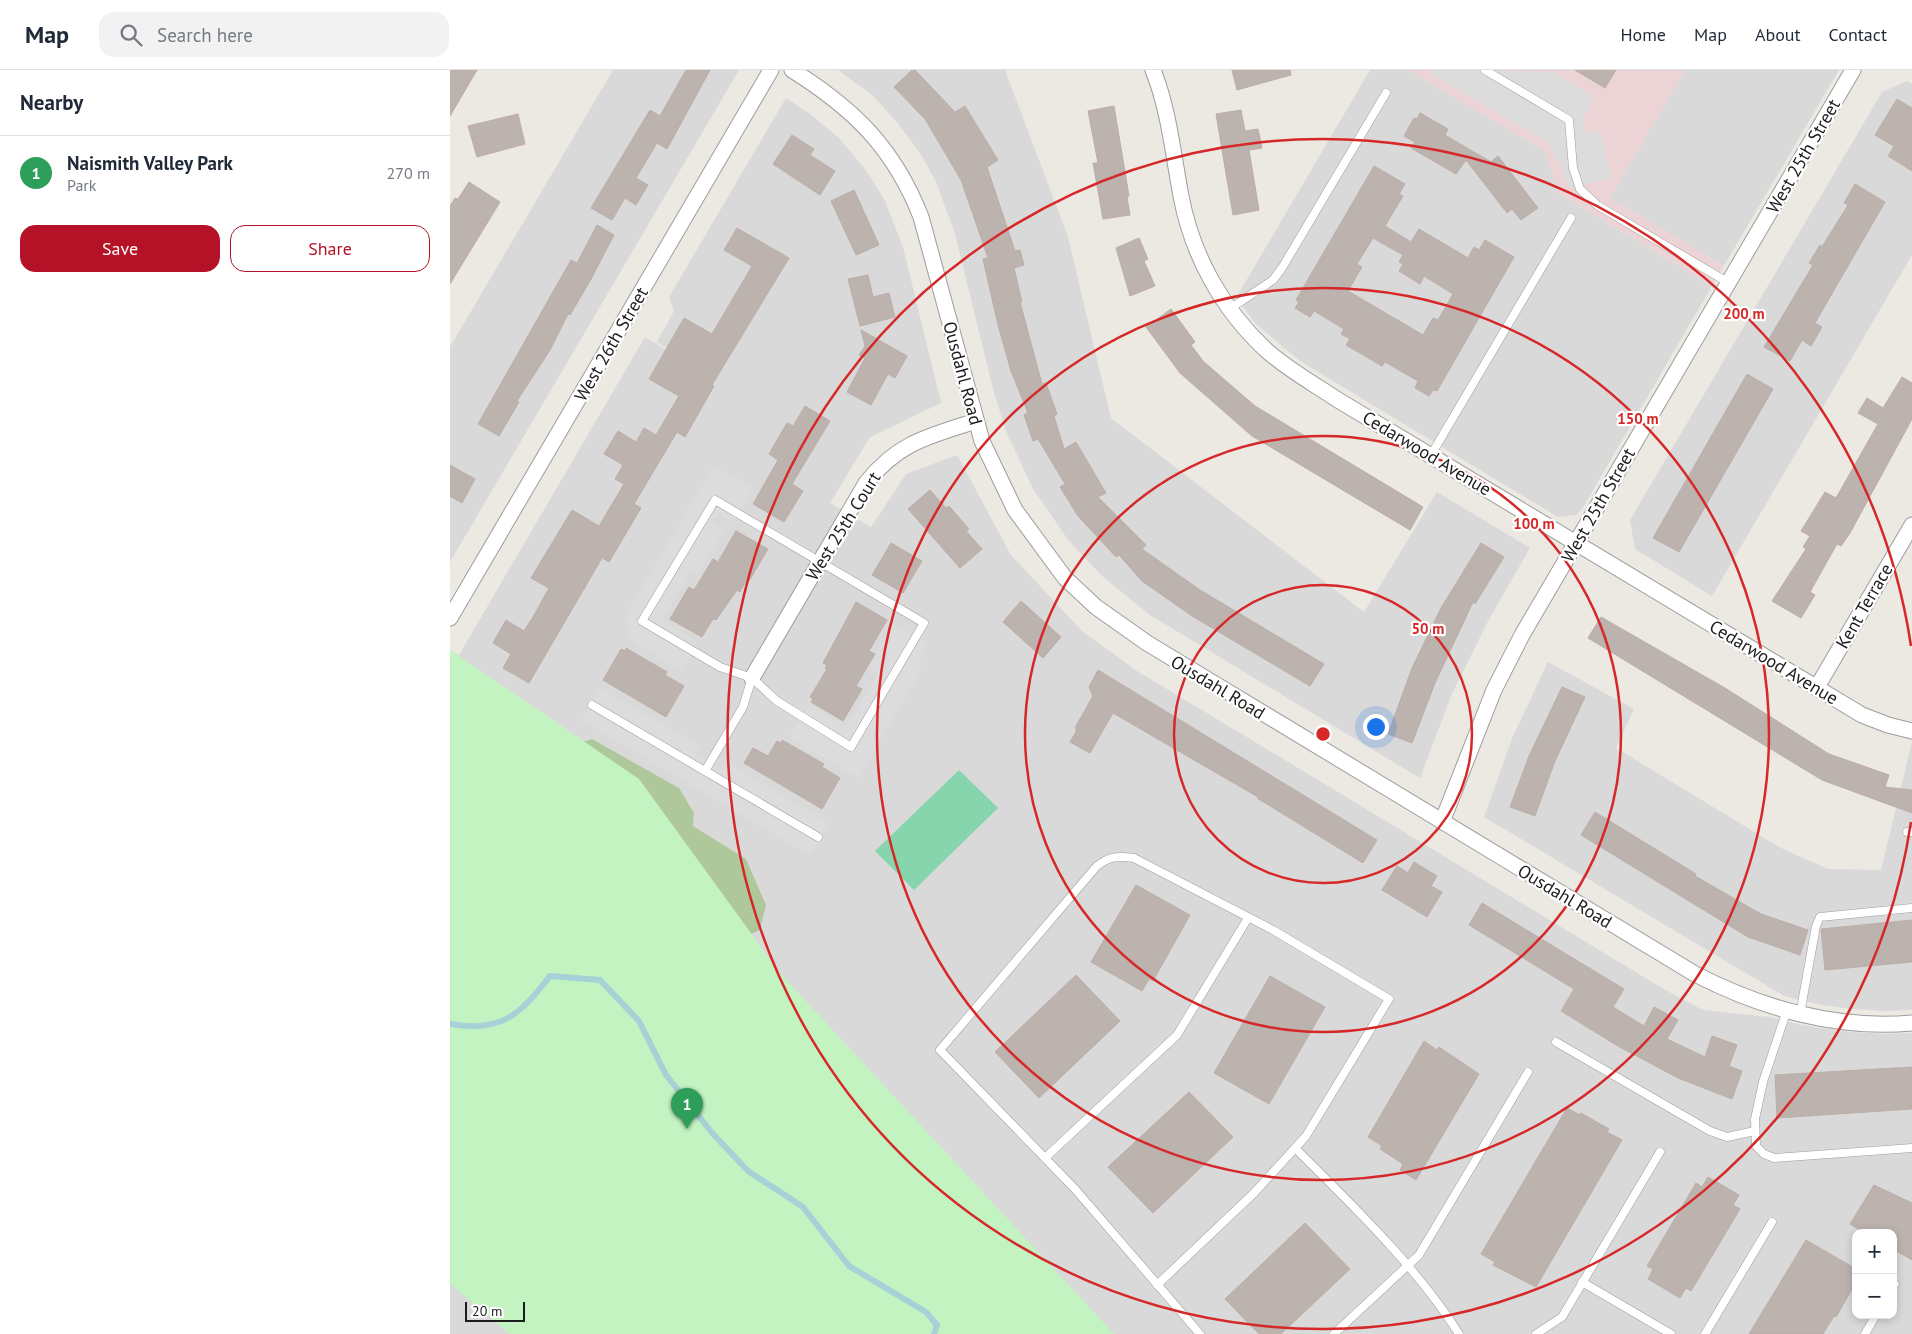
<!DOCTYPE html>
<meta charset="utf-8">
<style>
:root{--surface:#fff;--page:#f2f2f3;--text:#1f2937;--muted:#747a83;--line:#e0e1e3;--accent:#b51227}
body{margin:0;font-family:"PT Sans",sans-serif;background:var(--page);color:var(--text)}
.controls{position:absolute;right:15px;bottom:15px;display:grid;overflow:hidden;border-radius:10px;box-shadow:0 2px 8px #0003}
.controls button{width:45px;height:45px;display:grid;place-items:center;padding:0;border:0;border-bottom:1px solid var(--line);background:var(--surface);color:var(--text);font:25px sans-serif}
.scale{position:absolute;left:15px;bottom:12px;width:60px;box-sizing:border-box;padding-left:5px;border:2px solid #1c1c1c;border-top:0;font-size:14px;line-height:18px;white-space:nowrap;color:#1c1c1c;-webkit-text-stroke:4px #fff;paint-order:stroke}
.you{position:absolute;left:925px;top:656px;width:18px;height:18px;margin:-12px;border:4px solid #fff;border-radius:50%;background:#1a73e8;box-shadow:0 0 0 8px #1a73e833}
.badge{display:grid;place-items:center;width:32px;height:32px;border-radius:50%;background:var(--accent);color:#fff;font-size:16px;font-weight:700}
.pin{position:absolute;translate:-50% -41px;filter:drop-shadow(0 1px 2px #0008)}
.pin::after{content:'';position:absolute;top:26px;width:18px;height:15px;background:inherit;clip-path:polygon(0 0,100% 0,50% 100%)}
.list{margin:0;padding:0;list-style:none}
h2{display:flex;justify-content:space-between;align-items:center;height:65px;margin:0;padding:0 20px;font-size:21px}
h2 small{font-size:16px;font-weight:400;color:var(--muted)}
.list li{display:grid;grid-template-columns:32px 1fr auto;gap:15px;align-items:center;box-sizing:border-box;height:75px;padding:0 20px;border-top:1px solid var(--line)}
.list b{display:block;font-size:19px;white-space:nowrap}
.list p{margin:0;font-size:16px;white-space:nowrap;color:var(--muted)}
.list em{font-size:16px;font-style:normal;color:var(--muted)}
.actions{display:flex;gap:10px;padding:15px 20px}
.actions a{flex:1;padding:11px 0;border:1px solid var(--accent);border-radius:15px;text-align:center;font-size:18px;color:var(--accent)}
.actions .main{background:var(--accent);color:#fff}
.icon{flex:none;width:28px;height:28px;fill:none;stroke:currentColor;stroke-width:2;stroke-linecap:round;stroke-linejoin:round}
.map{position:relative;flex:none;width:1462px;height:1264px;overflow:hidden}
header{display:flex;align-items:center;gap:30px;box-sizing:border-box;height:70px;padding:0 25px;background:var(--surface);border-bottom:1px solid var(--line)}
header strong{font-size:24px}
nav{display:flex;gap:28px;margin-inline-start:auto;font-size:18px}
.search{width:350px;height:45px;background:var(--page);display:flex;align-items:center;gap:12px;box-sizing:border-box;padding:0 18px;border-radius:15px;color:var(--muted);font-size:19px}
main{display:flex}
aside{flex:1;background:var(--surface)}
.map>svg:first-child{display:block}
</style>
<header>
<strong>Map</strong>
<div class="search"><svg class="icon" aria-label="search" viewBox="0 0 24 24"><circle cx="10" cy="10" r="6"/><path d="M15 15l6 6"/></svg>Search here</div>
<nav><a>Home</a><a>Map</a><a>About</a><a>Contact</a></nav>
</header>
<main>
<aside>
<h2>Nearby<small></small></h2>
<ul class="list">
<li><span class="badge" style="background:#2e9e5b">1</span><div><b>Naismith Valley Park</b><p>Park</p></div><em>270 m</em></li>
</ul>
<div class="actions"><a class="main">Save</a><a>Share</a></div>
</aside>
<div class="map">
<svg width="1462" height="1264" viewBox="0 0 1462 1264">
<rect width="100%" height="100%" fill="#ece8e2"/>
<!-- residential -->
<g fill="#dad9d9" fill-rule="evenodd">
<path d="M 163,0 L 289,0 L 0,492 L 0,277 Z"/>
<path d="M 388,0 L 555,0 L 618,167 L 661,348 L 914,542 L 987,422 L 1080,478 L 1037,553 L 1001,626 L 970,708 L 700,545 L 652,506 L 619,471 L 583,419 L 556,361 L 543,319 L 504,160 L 485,110 L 470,83 L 446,51 L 422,25 Z"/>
<path d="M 920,0 L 958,0 L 1094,80 L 1108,123 L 1262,216 L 1132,439 L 1126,445 L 1108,447 L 850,291 L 807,255 L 786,228 Z"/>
<path d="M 1235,0 L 1389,0 L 1274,196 L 1160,128 Z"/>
<path d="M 1457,11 L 1462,14 L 1462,185 L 1262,526 L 1185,479 L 1180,450 L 1432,22 Z"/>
<path d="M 336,28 L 359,43 L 390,69 L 418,103 L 435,131 L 453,177 L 491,333 L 420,367 L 380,433 L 421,457 L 456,404 L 507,385 L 561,485 L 632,561 L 687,601 L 820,681 L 1217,921 L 1253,940 L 1320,947 L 1356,956 L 1400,962 L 1435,964 L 1462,963 L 1462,1264 L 0,1264 L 0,580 L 9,585 L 195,267 L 231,288 L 207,272 L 224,241 L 219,227 ZM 1406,1163 L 1443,1163 L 1443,1245 L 1406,1245 Z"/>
<path d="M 1098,592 L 1184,639 L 1166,678 L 1331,778 L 1378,799 L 1431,800 L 1462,672 L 1462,940 L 1434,941 L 1403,939 L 1372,935 L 1334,926 L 1034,747 L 1063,666 Z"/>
</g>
<!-- commercial -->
<path fill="#ecd3d5" d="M 958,0 L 1235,0 L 1160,128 L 1274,196 L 1262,216 L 1108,123 L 1094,80 Z"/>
<!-- forest -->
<path fill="#aec89b" d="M 0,641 L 97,684 L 142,669 L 229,718 L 244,743 L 243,756 L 296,789 L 316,835 L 310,860 L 294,867 Z"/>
<!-- park -->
<path fill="#c4f3c2" d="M 0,580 L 189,709 L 330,903 L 664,1264 L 60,1264 L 0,1214 Z"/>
<!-- pitch -->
<path fill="#87d5ad" d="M 509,700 L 548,738 L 464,820 L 425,781 Z"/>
<!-- parking -->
<g fill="#dcdcdc">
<path d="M 981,0 L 1103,2 L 1145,28 L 1132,50 L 1136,64 L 1151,61 L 1161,109 L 1119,118 L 1100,74 L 980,3 Z"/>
<path d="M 264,395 L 303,418 L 284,451 L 268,447 L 263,451 L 275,459 L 247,505 L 241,501 L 212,550 L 248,572 L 231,601 L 185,573 L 179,565 L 176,545 Z"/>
<path d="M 444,553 L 478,574 L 470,591 L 471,602 L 408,708 L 339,668 L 359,635 L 396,657 L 428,604 L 418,597 Z"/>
<path d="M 150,618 L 250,676 L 245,685 L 272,700 L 277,693 L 379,753 L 360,785 L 131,650 Z"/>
</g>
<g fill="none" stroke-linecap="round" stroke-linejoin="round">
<!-- stream -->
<path stroke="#a6d1d6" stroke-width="6" d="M 0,954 C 51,963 70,945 100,906 L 150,910 L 189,951 L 216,1005 L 263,1064 L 298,1101 L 353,1137 L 399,1196 L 476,1242 L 487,1255 L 484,1264"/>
</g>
<!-- building -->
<g fill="#bcb3af" stroke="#bcada6" fill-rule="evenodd">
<path d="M 0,0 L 27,0 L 0,46 Z"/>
<path d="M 236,0 L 260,0 L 217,79 L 207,73 L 186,108 L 198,115 L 186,135 L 175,128 L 162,150 L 141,138 L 200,40 L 210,46 Z"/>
<path d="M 462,0 L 465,0 L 505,42 L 515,36 L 548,90 L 537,97 L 565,181 L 570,180 L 574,195 L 564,198 L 572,232 L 570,232 L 592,314 L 596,313 L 607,344 L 604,346 L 614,379 L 626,372 L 656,423 L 648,427 L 696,475 L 692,479 L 750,520 L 874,594 L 860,616 L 742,546 L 692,511 L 669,485 L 666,487 L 628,446 L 610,417 L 615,414 L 588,369 L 583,371 L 574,345 L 578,343 L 561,301 L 548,255 L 533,189 L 538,188 L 511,110 L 475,49 L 444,17 Z"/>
<path d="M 782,0 L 840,0 L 841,5 L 787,20 Z"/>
<path d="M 1125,0 L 1166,0 L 1155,18 Z"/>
<path d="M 1447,29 L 1462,38 L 1462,101 L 1438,86 L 1444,76 L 1425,65 Z"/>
<path d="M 664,36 L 679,126 L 677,127 L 680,145 L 653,149 L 643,93 L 648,93 L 638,41 Z"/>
<path d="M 791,40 L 795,61 L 808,59 L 812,78 L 799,80 L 809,140 L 783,145 L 766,44 Z"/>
<path d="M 970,43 L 998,59 L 995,65 L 1041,92 L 1048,86 L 1088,138 L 1071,150 L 1062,139 L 1057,143 L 1016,90 L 1006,104 L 961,78 L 965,72 L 954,66 L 964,48 L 967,49 Z"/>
<path d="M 68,44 L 75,74 L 27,87 L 18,56 Z"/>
<path d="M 342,65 L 364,79 L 360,85 L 385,101 L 370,125 L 323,94 Z"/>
<path d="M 924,96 L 955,114 L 949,124 L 953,126 L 935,156 L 961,172 L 969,159 L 1018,188 L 1024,177 L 1029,180 L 1035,170 L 1064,187 L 987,321 L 983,320 L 979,326 L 965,318 L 968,311 L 935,292 L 932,296 L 896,275 L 900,269 L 891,264 L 894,259 L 864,241 L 860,247 L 845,238 L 849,232 L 846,230 ZM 923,168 L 953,185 L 949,192 L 953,194 L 949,201 L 970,214 L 974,206 L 1003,224 L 988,250 L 983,248 L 973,265 L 898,221 L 912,197 L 907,194 Z"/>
<path d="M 19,112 L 50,132 L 0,214 L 0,136 L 5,128 L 8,129 Z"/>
<path d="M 1405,114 L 1435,132 L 1365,253 L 1372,257 L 1361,276 L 1352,270 L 1340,291 L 1314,277 L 1363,195 L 1359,193 L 1370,175 L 1372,177 L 1398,135 L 1394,133 Z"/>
<path d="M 404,120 L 429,175 L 406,185 L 381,131 Z"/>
<path d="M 147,155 L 164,165 L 140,211 L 120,245 L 118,244 L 100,280 L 67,331 L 69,332 L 49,366 L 28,354 L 121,190 L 127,193 Z"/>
<path d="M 287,158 L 339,188 L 262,315 L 264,316 L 235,367 L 227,362 L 184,434 L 191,438 L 159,492 L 152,488 L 79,613 L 53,598 L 61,584 L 43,573 L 56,550 L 74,561 L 83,547 L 99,518 L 81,508 L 122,440 L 149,456 L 174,414 L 165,409 L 173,395 L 154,384 L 168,361 L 186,372 L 194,358 L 206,365 L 229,326 L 199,309 L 234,248 L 262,264 L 302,196 L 274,180 Z"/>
<path d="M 689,168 L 698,189 L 694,191 L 705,216 L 680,226 L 666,178 Z"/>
<path d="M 418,205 L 423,227 L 439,223 L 445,247 L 410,256 L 398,209 Z"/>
<path d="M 721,239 L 745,272 L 741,275 L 753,291 L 805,336 L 973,437 L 960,460 L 802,366 L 730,303 L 696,257 Z"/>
<path d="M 411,260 L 457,286 L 445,308 L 438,304 L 421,335 L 397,322 L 415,288 L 409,285 L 415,276 Z"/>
<path d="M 1297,304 L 1323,319 L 1229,482 L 1203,468 Z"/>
<path d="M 1452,307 L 1462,313 L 1462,349 L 1400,463 L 1391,476 L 1387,474 L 1360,522 L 1365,525 L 1351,548 L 1322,531 L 1356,479 L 1353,477 L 1360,466 L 1351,461 L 1375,422 L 1386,428 L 1428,354 L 1408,343 L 1417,328 L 1433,338 Z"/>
<path d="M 355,336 L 380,351 L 342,414 L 353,421 L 334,452 L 303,434 L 328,390 L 319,384 L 337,353 L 343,356 Z"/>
<path d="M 0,395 L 25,409 L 12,433 L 0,426 Z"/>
<path d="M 480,420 L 496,438 L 499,436 L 519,459 L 516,461 L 532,479 L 510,498 L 458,439 Z"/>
<path d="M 286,461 L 318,479 L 299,511 L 297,509 L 290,522 L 287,520 L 266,550 L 263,549 L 252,567 L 220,549 L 239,517 L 244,520 L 263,489 L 268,492 Z"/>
<path d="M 441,473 L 472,491 L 453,523 L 422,505 Z"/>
<path d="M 1031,473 L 1054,487 L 1025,534 L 1023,532 L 985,613 L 962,673 L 938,664 L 962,598 L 991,538 Z"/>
<path d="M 571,531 L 611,567 L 593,588 L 553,552 Z"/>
<path d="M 406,532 L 437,550 L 419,581 L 425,584 L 406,616 L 412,619 L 393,651 L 361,632 L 363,629 L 360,627 L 377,599 L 375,598 L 377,595 L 373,593 Z"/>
<path d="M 1151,547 L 1275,618 L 1379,684 L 1439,705 L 1435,717 L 1462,720 L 1462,743 L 1372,710 L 1138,568 Z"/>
<path d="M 176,578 L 217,602 L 215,605 L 234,616 L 216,647 L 153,610 L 171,579 L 175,581 Z"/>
<path d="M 648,600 L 927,770 L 913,793 L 807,728 L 808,727 L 663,643 L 640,683 L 620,672 L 626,662 L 626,656 L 643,626 L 639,617 Z"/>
<path d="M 1112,617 L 1135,627 L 1105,691 L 1085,746 L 1060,737 L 1079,686 Z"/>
<path d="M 332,670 L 374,694 L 372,697 L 390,708 L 372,739 L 294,693 L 303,678 L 318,686 L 327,671 L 331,673 Z"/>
<path d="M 1145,742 L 1246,804 L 1245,806 L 1311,844 L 1358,860 L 1350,885 L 1298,867 L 1131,765 Z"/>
<path d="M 964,792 L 987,806 L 981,816 L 992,822 L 977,847 L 932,820 L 947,796 L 958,803 Z"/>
<path d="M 686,815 L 740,845 L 703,911 L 699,909 L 692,921 L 641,892 Z"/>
<path d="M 1032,833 L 1174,919 L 1163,937 L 1194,956 L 1204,937 L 1228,950 L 1217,969 L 1255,987 L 1262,966 L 1287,975 L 1279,996 L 1292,1001 L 1282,1029 L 1228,1008 L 1166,975 L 1111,941 L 1124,919 L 1019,855 Z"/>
<path d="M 1462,850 L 1462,892 L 1375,900 L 1371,859 Z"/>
<path d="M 626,905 L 670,951 L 589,1028 L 545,982 Z"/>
<path d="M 820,906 L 875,937 L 819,1034 L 764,1003 Z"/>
<path d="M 974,971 L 987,980 L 989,977 L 1029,1004 L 966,1110 L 950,1100 L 953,1094 L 930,1079 L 932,1076 L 918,1067 Z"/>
<path d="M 1462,997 L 1462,1039 L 1327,1048 L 1325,1005 Z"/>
<path d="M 739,1022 L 783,1067 L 703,1143 L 658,1097 Z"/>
<path d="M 1117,1038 L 1130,1045 L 1131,1043 L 1159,1059 L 1157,1062 L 1172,1070 L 1086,1217 L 1043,1195 L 1045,1192 L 1031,1184 Z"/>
<path d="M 1258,1107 L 1289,1125 L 1283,1135 L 1290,1139 L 1241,1221 L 1236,1218 L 1230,1228 L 1198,1209 L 1203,1199 L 1197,1196 L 1246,1113 L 1252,1117 Z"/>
<path d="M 1424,1115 L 1462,1133 L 1462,1190 L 1443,1179 L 1443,1163 L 1415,1163 L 1400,1154 Z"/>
<path d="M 855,1153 L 900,1199 L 831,1264 L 809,1264 L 775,1229 Z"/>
<path d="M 1356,1170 L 1406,1199 L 1406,1212 L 1386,1247 L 1384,1246 L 1373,1264 L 1299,1264 Z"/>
</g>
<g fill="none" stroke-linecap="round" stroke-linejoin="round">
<defs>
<g id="lane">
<path d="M 1035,0 L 1119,50 L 1123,98 L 1130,119 L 1147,135 L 1279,213"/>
<path d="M 781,238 L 823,210 L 832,198 L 936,23"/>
<path d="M 981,385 L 1121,148"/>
<path d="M 265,430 L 474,553 L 401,677 L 327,631 L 302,608 L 270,597 L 192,551 Z"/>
<path d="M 142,635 L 368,767"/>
<path d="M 255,701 L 293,637 L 302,608"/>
<path d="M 1457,762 L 1462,762"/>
<path d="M 1337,940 L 1313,1012 L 1305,1049 L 1306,1076 L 1314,1084 L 1324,1088 L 1462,1078"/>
<path d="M 1350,944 L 1366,856 L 1370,847 L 1462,838"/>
<path d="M 1106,972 L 1260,1061 L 1277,1067 L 1305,1061"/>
<path d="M 846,1079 C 902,1135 967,1197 1009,1264"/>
<path d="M 595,1088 L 727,965 L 798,848"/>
<path d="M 1132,1212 L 1221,1264"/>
<path d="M 707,1215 L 804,1123 L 856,1066 L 939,929 L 823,860 L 684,788 C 667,786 659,786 646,797 L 490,980 L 625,1119 L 750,1264"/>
<path d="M 1443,1217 L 1445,1214"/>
<path d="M 884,1264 L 969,1185 L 1078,1002"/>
<path d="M 1086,1264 L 1112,1247 L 1210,1082"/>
<path d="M 1255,1264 L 1322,1152"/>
<path d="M 1415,1264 L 1426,1245"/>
</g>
<g id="street">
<path d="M 342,0 C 404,39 444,78 471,147 L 532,371 L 565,440 L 615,508 L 646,537 L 697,573 L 1245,904 C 1311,938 1387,960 1462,953"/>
<path d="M 703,0 C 719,40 723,84 731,126 C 742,185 772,239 816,280 C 837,299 864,314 888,330 L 1412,645 L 1438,655 L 1462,661"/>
<path d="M 0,548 L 321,0"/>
<path d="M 302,608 L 416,413 C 448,373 478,366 526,351"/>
<path d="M 1367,617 L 1462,455"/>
<path d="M 992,752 L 1044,620 L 1072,565 L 1403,0"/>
</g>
</defs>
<!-- lane casing -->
<use href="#lane" stroke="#9d9d9d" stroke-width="9"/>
<!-- street casing -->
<use href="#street" stroke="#9d9d9d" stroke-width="17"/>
<!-- lane -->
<use href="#lane" stroke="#fff" stroke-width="8"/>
<!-- street -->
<use href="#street" stroke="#fff" stroke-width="15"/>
</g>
<!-- distance rings -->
<g fill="none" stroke="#d62828" stroke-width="2.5">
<circle cx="873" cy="664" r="149"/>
<circle cx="873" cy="664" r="298"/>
<circle cx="873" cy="664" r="446"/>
<path d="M1461 752A595 595 0 1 1 1461 576"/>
</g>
<g text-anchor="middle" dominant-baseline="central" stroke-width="4.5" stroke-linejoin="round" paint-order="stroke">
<!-- street labels -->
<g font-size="18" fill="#1c1c1c" stroke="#fff">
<text transform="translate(1353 86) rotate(-60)">West 25th Street</text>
<text transform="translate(161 274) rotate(-60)">West 26th Street</text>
<text transform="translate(513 303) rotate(75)">Ousdahl Road</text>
<text transform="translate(977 383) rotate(31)">Cedarwood Avenue</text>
<text transform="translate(1148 435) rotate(-60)">West 25th Street</text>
<text transform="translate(393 456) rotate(-58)">West 25th Court</text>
<text transform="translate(1414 536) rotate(-60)">Kent Terrace</text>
<text transform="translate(1324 592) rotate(31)">Cedarwood Avenue</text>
<text transform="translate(768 617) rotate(31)">Ousdahl Road</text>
<text transform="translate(1115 826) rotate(31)">Ousdahl Road</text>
</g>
</g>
<circle cx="873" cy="664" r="8" fill="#d62828" stroke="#fff" stroke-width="2.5"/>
<g font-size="15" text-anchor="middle" font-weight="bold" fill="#d62828" stroke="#fff" stroke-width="4.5" stroke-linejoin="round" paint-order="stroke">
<text x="1294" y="249">200 m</text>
<text x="1188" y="354">150 m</text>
<text x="1084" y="459">100 m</text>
<text x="978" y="564">50 m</text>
</g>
</svg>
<div class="controls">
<button>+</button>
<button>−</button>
</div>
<div class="scale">20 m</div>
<div class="you"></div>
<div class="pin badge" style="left:237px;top:1059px;background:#2e9e5b">1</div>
</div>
</main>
